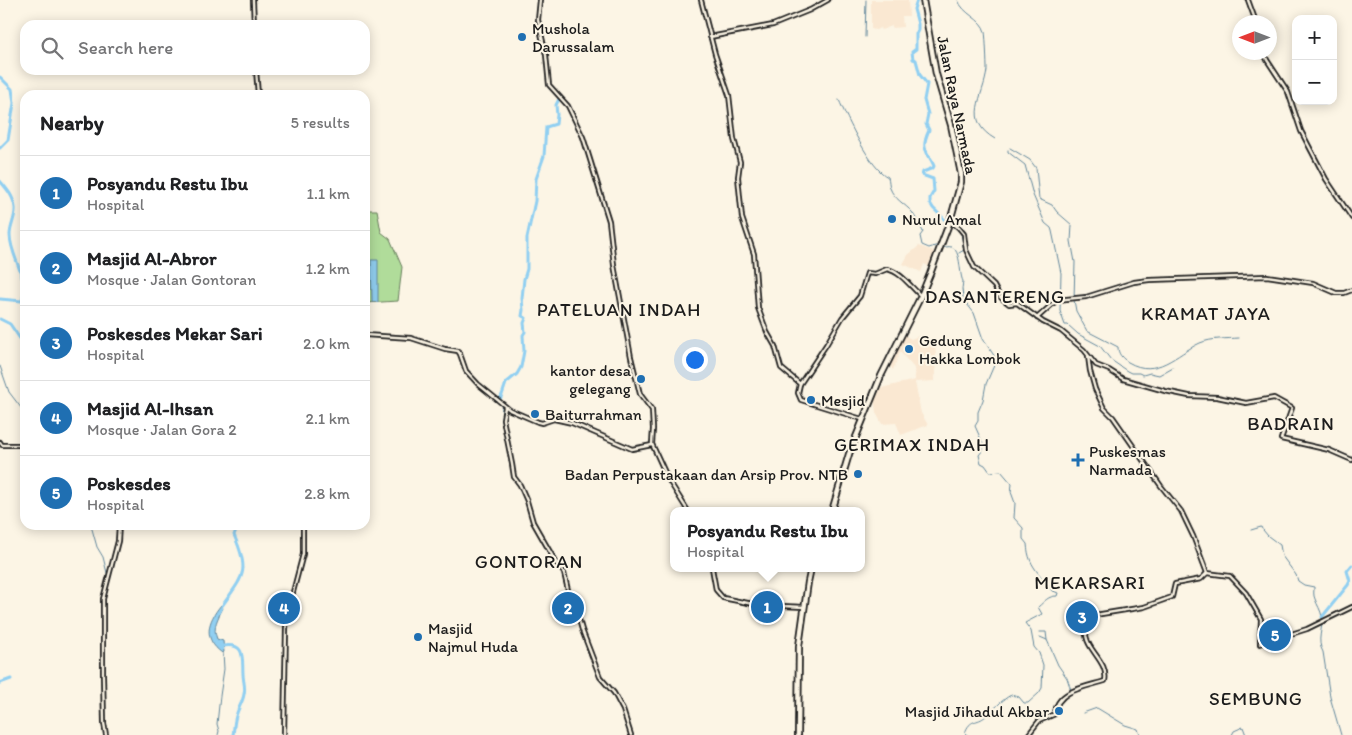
<!DOCTYPE html>
<meta charset="utf-8">
<style>
:root{--surface:#fff;--page:#f2f2f2;--text:#202124;--muted:#757577;--line:#e0e0e0;--accent:#1f6fb2}
body{margin:0;font-family:Itim,sans-serif;background:var(--page);color:var(--text)}
.controls{position:absolute;right:15px;top:15px;display:grid;overflow:hidden;border-radius:10px;box-shadow:0 2px 12px #0003}
.controls button{width:45px;height:45px;display:grid;place-items:center;padding:0;border:0;border-bottom:1px solid var(--line);background:var(--surface);color:var(--text);font:25px sans-serif}
.compass{position:absolute;left:1232px;top:15px;width:45px;height:45px;border-radius:50%;background:var(--surface);box-shadow:0 2px 12px #0003;rotate:270deg}
.you{position:absolute;left:694px;top:359px;width:18px;height:18px;margin:-12px;border:4px solid #fff;border-radius:50%;background:#1a73e8;box-shadow:0 0 0 8px #1a73e833}
.badge{display:grid;place-items:center;width:32px;height:32px;border-radius:50%;background:var(--accent);color:#fff;font-size:16px;font-weight:700}
.pin{position:absolute;translate:-50% -50%;border:2px solid #fff;box-shadow:0 1px 5px #0006}
.popup{position:absolute;left:670px;top:507px;width:195px;height:65px;box-sizing:border-box;display:grid;place-content:center;border-radius:10px;background:var(--surface);filter:drop-shadow(0 1px 4px #0005);font-size:16px;white-space:nowrap;color:var(--muted)}
.popup b{font-size:19px;color:var(--text)}
.popup::after{content:'';position:absolute;left:50%;top:100%;margin-left:-10px;border:10px solid transparent;border-top-color:var(--surface)}
.list{margin:0;padding:0;list-style:none}
h2{display:flex;justify-content:space-between;align-items:center;height:65px;margin:0;padding:0 20px;font-size:21px}
h2 small{font-size:16px;font-weight:400;color:var(--muted)}
.list li{display:grid;grid-template-columns:32px 1fr auto;gap:15px;align-items:center;box-sizing:border-box;height:75px;padding:0 20px;border-top:1px solid var(--line)}
.list b{display:block;font-size:19px;white-space:nowrap}
.list p{margin:0;font-size:16px;white-space:nowrap;color:var(--muted)}
.list em{font-size:16px;font-style:normal;color:var(--muted)}
.icon{flex:none;width:28px;height:28px;fill:none;stroke:currentColor;stroke-width:2;stroke-linecap:round;stroke-linejoin:round}
.map{position:relative;flex:none;width:1352px;height:735px;overflow:hidden}
.search{position:absolute;background:var(--surface);box-shadow:0 2px 12px #0003;left:20px;top:20px;width:350px;height:55px;display:flex;align-items:center;gap:12px;box-sizing:border-box;padding:0 18px;border-radius:15px;color:var(--muted);font-size:19px}
.panel{position:absolute;background:var(--surface);box-shadow:0 2px 12px #0003;left:20px;top:90px;width:350px;height:440px;border-radius:15px}
.map>svg:first-child{display:block}
</style>
<div class="map">
<svg width="1352" height="735" viewBox="0 0 1352 735">
<rect width="100%" height="100%" fill="#fcf5e5"/>
<filter id="ink" filterUnits="userSpaceOnUse"><feTurbulence type="fractalNoise" baseFrequency=".02" numOctaves="2"/><feDisplacementMap in="SourceGraphic" scale="10" xChannelSelector="R" yChannelSelector="G"/><feConvolveMatrix kernelMatrix="1 2 1 2 8 2 1 2 1" color-interpolation-filters="sRGB"/></filter>
<g filter="url(#ink)">
<!-- built -->
<g fill="#fae8d2">
<path d="M 871,0 L 908,0 L 909,16 L 902,16 L 903,27 L 893,28 L 892,26 L 881,30 L 880,28 L 876,30 L 871,29 Z"/>
<path d="M 919,246 L 936,252 L 930,267 L 924,264 L 921,272 L 903,264 L 908,255 Z"/>
<path d="M 903,334 L 911,339 L 921,335 L 930,346 L 935,344 L 936,355 L 935,381 L 915,382 L 921,413 L 928,425 L 901,435 L 896,423 L 882,424 L 876,413 L 874,397 L 877,389 L 915,380 L 914,368 L 900,352 L 893,370 L 888,363 Z"/>
</g>
<!-- green -->
<path fill="#b0dc9a" stroke="#667c5b" d="M 365,210 L 377,210 L 381,232 L 390,239 L 402,267 L 398,301 L 365,303 Z"/>
<!-- water -->
<g fill="#91cff1" stroke="#62879c">
<path d="M 371,260 L 378,260 L 378,302 L 372,302 Z"/>
<path d="M 221,605 L 223,608 C 218,618 212,627 217,639 L 223,641 L 224,652 L 222,653 C 203,639 207,622 221,605 Z"/>
</g>
<g fill="none" stroke-linecap="round" stroke-linejoin="round">
<!-- stream -->
<g stroke="#62879c" stroke-width="1">
<path d="M 958,0 C 963,15 982,18 985,32 C 986,37 987,65 987,70 C 984,97 962,120 995,139"/>
<path d="M 865,37 L 866,0"/>
<path d="M 839,100 C 847,118 870,169 888,177 C 889,180 889,185 890,188 C 894,199 905,204 912,212 C 913,213 923,231 923,232 L 920,236 L 922,245 L 929,248 L 935,246 L 939,246"/>
<path d="M 1010,148 L 1030,160 L 1036,168 L 1039,199 L 1052,205 L 1057,212 L 1072,225 L 1071,241 L 1075,262 L 1074,300 L 1076,311 L 1087,331 L 1118,347 C 1118,354 1122,358 1128,362 C 1157,379 1176,354 1200,343 C 1212,338 1226,339 1239,338"/>
<path d="M 1008,150 L 1008,152 L 1025,165 L 1033,195 L 1045,223 L 1051,228 L 1052,231 L 1061,273 L 1060,311 L 1065,325 L 1068,325 L 1078,334 L 1100,346 L 1111,360 L 1127,371 L 1131,373 L 1139,373 L 1143,375 L 1150,373 L 1159,375 L 1173,367"/>
<path d="M 943,248 C 963,239 958,273 963,281 L 962,289 L 963,297 L 967,304 L 974,313 L 983,339 L 995,357 L 995,363 L 986,384 L 983,400 L 978,412 L 978,421 L 975,426 L 983,444 L 983,450 L 979,455 L 981,463 L 985,465 L 990,472 L 1001,471 L 1012,484 L 1011,492 L 1015,503 L 1014,518 L 1023,528 L 1023,539 L 1027,544 C 1028,557 1031,564 1039,574 C 1044,581 1047,579 1051,590 L 1058,593 L 1057,596 C 1048,596 1045,601 1038,607 L 1042,614 L 1025,623 L 1031,631 L 1034,647 L 1039,653 L 1043,665 L 1042,688 L 1039,693 L 1028,703 L 1024,703 L 1019,697 L 1011,695 C 1000,701 995,709 986,716 C 977,724 970,718 965,733 L 967,735"/>
<path d="M 959,253 L 964,250 L 961,233"/>
<path d="M 0,366 L 9,392 L 25,413"/>
<path d="M 88,525 L 92,529 L 97,547 L 103,557 L 108,577"/>
<path d="M 1251,530 L 1261,527 L 1262,529"/>
<path d="M 1263,530 L 1268,536 L 1280,545 L 1282,556 L 1296,575 L 1298,581 L 1304,585 L 1314,587 C 1314,591 1313,595 1315,599 C 1317,605 1321,610 1322,617 C 1323,630 1316,640 1323,652 L 1330,697 L 1341,735"/>
<path d="M 1040,632 L 1046,632 L 1047,640"/>
<path d="M 1040,637 L 1047,640 L 1058,665 L 1067,678 L 1071,690"/>
<path d="M 1083,713 L 1097,708 L 1125,725 L 1138,729 L 1140,735"/>
<path d="M 218,735 L 219,731 L 217,724 L 220,696 L 224,669 L 223,652"/>
<path d="M 1232,735 L 1234,731 L 1243,727 L 1246,735"/>
</g>
<!-- river -->
<g stroke="#91cff1" stroke-width="3">
<path d="M 917,0 L 914,9 L 918,24 L 918,30 L 916,34 L 916,49 L 912,52 L 913,59 L 916,60 L 920,75 L 927,84 L 924,100 L 928,114 L 926,124 L 929,130 C 920,150 927,150 934,166 L 933,168 L 923,172 L 922,175 L 933,179 L 934,191 L 930,198 L 930,203 L 933,208 L 947,222"/>
<path d="M 0,77 L 12,89 L 14,103 L 8,140 L 0,148"/>
<path d="M 0,181 C 7,189 14,197 15,208 C 16,217 10,226 10,235 C 10,256 30,279 22,301 L 0,299"/>
<path d="M 0,319 L 10,324 L 25,346"/>
<path d="M 502,420 L 503,407 L 499,401 L 502,395 L 506,383 L 517,374 L 521,367 L 524,351 L 523,335 L 525,332 L 524,323 L 526,318 L 522,316 L 523,310 L 522,298 L 524,279 L 527,269 L 527,238 L 535,201 L 536,179 L 544,156 L 546,127 L 556,124 L 557,115 L 556,105 L 559,99"/>
<path d="M 222,606 C 244,575 250,572 234,535 L 238,525"/>
<path d="M 1322,617 L 1348,585 L 1350,581 L 1347,571 L 1352,565"/>
<path d="M 223,646 C 246,643 242,657 243,674 C 243,681 246,687 244,694 C 243,702 238,708 236,716 C 234,722 234,729 233,735"/>
<path d="M 0,683 L 11,679"/>
</g>
<defs>
<g id="minor">
<path d="M 253,0 L 254,25"/>
<path d="M 540,0 L 538,20 L 546,55 L 549,85 L 568,106 L 583,137 L 609,221 L 614,265 L 631,357 L 640,394 L 652,410 L 653,429 L 652,444 L 668,479 L 688,511"/>
<path d="M 701,0 L 715,54 L 729,95 L 734,139 L 740,162 L 738,177 L 742,218 L 754,254 L 758,308 L 767,332 L 775,346 L 781,368 L 800,384"/>
<path d="M 1248,0 L 1256,22"/>
<path d="M 710,37 L 773,25 L 810,10 L 828,0"/>
<path d="M 1264,52 L 1267,60 L 1288,92 L 1301,131 L 1326,179 L 1352,218"/>
<path d="M 256,70 L 258,95"/>
<path d="M 950,221 L 959,228 L 964,234 L 966,250 L 974,267 L 994,286 L 1000,297 L 1009,304 L 1017,303 L 1043,322 L 1061,331 L 1084,350 L 1096,365 L 1109,370 L 1123,379 L 1165,391 L 1189,396 L 1217,397 L 1246,403 L 1274,398 L 1292,408 L 1281,439 L 1329,450 L 1352,460"/>
<path d="M 1037,318 L 1057,300 L 1086,297 L 1134,282 L 1149,280 L 1267,276 L 1313,283 L 1336,293 L 1344,293 L 1352,290"/>
<path d="M 365,335 L 411,338 L 445,349 L 458,351 L 460,354 L 466,371 L 478,384 L 510,410 L 538,422 L 542,423 L 554,419 L 572,423 L 632,449 L 652,445"/>
<path d="M 1088,356 L 1090,371 L 1095,389 L 1104,408 L 1113,417 L 1161,486 L 1181,511 L 1193,536 L 1207,573"/>
<path d="M 505,407 L 503,419 L 512,464 L 514,477 L 520,485 L 527,501 L 533,522 L 557,564 L 564,573 L 570,599 L 576,609 L 582,630 L 600,677 L 614,693 L 623,710 L 631,735"/>
<path d="M 862,419 L 801,400 L 798,393 L 800,384 L 826,345 L 842,318 L 860,296 L 867,273 L 875,274 L 887,269 C 901,272 910,286 921,296"/>
<path d="M 0,442 L 2,445 L 25,445"/>
<path d="M 712,568 L 716,590 L 723,598 L 758,605 L 805,607"/>
<path d="M 106,735 L 104,723 L 103,675 L 103,599 L 118,541 L 119,525"/>
<path d="M 284,735 L 286,628 L 288,611 L 303,554 L 303,525"/>
<path d="M 1028,735 L 1039,721 L 1055,714 C 1056,690 1086,687 1105,681 C 1108,666 1095,656 1089,644 C 1085,637 1085,628 1086,620 L 1089,616 L 1144,607 L 1172,597 L 1175,584 L 1201,579 L 1207,573 L 1230,576 L 1246,593 L 1261,619 L 1260,644 L 1307,629 L 1352,607"/>
</g>
<g id="highway">
<path d="M 832,511 L 849,454 L 881,376 L 921,296 L 930,274 L 950,221 L 961,182 L 961,174 L 951,125 L 936,74 L 923,0"/>
<path d="M 798,735 L 799,646 L 808,582 L 811,568"/>
</g>
</defs>
<!-- minor casing -->
<use href="#minor" stroke="#1c1c1c" stroke-width="6"/>
<!-- highway casing -->
<use href="#highway" stroke="#1c1c1c" stroke-width="8"/>
<!-- minor -->
<use href="#minor" stroke="#fcf5e5" stroke-width="2.5"/>
<!-- highway -->
<use href="#highway" stroke="#fcf5e5" stroke-width="4.5"/>
</g>
</g>
<!-- markers -->
<g fill="#1f6fb2" stroke="#fcf5e5" stroke-width="2">
<circle cx="522" cy="37" r="5"/>
<circle cx="892" cy="219" r="5"/>
<circle cx="909" cy="349" r="5"/>
<circle cx="641" cy="379" r="5"/>
<circle cx="811" cy="400" r="5"/>
<circle cx="535" cy="414" r="5"/>
<path d="M1075.5 452.5h5v5h5v5h-5v5h-5v-5h-5v-5h5z"/>
<circle cx="858" cy="474" r="5"/>
<circle cx="418" cy="637" r="5"/>
<circle cx="1059" cy="711" r="5"/>
</g>
<g text-anchor="middle" dominant-baseline="central" stroke-width="4" stroke-linejoin="round" paint-order="stroke">
<!-- poi labels -->
<g font-size="16" fill="#1c1c1c" stroke="#fcf5e5" text-anchor="start">
<text x="532" y="28">Mushola<tspan x="532" dy="18">Darussalam</tspan></text>
<text x="902" y="219">Nurul Amal</text>
<text x="919" y="340">Gedung<tspan x="919" dy="18">Hakka Lombok</tspan></text>
<text x="631" y="370" text-anchor="end">kantor desa<tspan x="631" dy="18">gelegang</tspan></text>
<text x="821" y="400">Mesjid</text>
<text x="545" y="414">Baiturrahman</text>
<text x="1089" y="451">Puskesmas<tspan x="1089" dy="18">Narmada</tspan></text>
<text x="848" y="474" text-anchor="end">Badan Perpustakaan dan Arsip Prov. NTB</text>
<text x="428" y="628">Masjid<tspan x="428" dy="18">Najmul Huda</tspan></text>
<text x="1049" y="711" text-anchor="end">Masjid Jihadul Akbar</text>
</g>
<!-- street labels -->
<g font-size="16" fill="#1c1c1c" stroke="#fcf5e5">
<text transform="translate(957 105) rotate(78)">Jalan Raya Narmada</text>
</g>
<!-- quarter labels -->
<g font-size="19" letter-spacing="1" fill="#1c1c1c" stroke="#fcf5e5">
<text x="995" y="296">DASANTERENG</text>
<text x="619" y="309">PATELUAN INDAH</text>
<text x="1206" y="313">KRAMAT JAYA</text>
<text x="1291" y="423">BADRAIN</text>
<text x="912" y="444">GERIMAX INDAH</text>
<text x="529" y="561">GONTORAN</text>
<text x="1090" y="582">MEKARSARI</text>
<text x="1256" y="698">SEMBUNG</text>
</g>
</g>
</svg>
<div class="controls">
<button>+</button>
<button>−</button>
</div>
<svg class="compass" viewBox="-18 -18 36 36"><path d="M0-13l5 13h-10z" fill="#e53935"/><path d="M0 13l5-13h-10z" fill="#757577"/></svg>
<div class="you"></div>
<div class="pin badge" style="left:767px;top:607px">1</div>
<div class="popup"><b>Posyandu Restu Ibu</b>Hospital</div>
<div class="pin badge" style="left:568px;top:608px">2</div>
<div class="pin badge" style="left:1082px;top:617px">3</div>
<div class="pin badge" style="left:284px;top:608px">4</div>
<div class="pin badge" style="left:1275px;top:635px">5</div>
<div class="search"><svg class="icon" aria-label="search" viewBox="0 0 24 24"><circle cx="10" cy="10" r="6"/><path d="M15 15l6 6"/></svg>Search here</div>
<section class="panel">
<h2>Nearby<small>5 results</small></h2>
<ul class="list">
<li><span class="badge">1</span><div><b>Posyandu Restu Ibu</b><p>Hospital</p></div><em>1.1 km</em></li>
<li><span class="badge">2</span><div><b>Masjid Al-Abror</b><p>Mosque · Jalan Gontoran</p></div><em>1.2 km</em></li>
<li><span class="badge">3</span><div><b>Poskesdes Mekar Sari</b><p>Hospital</p></div><em>2.0 km</em></li>
<li><span class="badge">4</span><div><b>Masjid Al-Ihsan</b><p>Mosque · Jalan Gora 2</p></div><em>2.1 km</em></li>
<li><span class="badge">5</span><div><b>Poskesdes</b><p>Hospital</p></div><em>2.8 km</em></li>
</ul>
</section>
</div>
